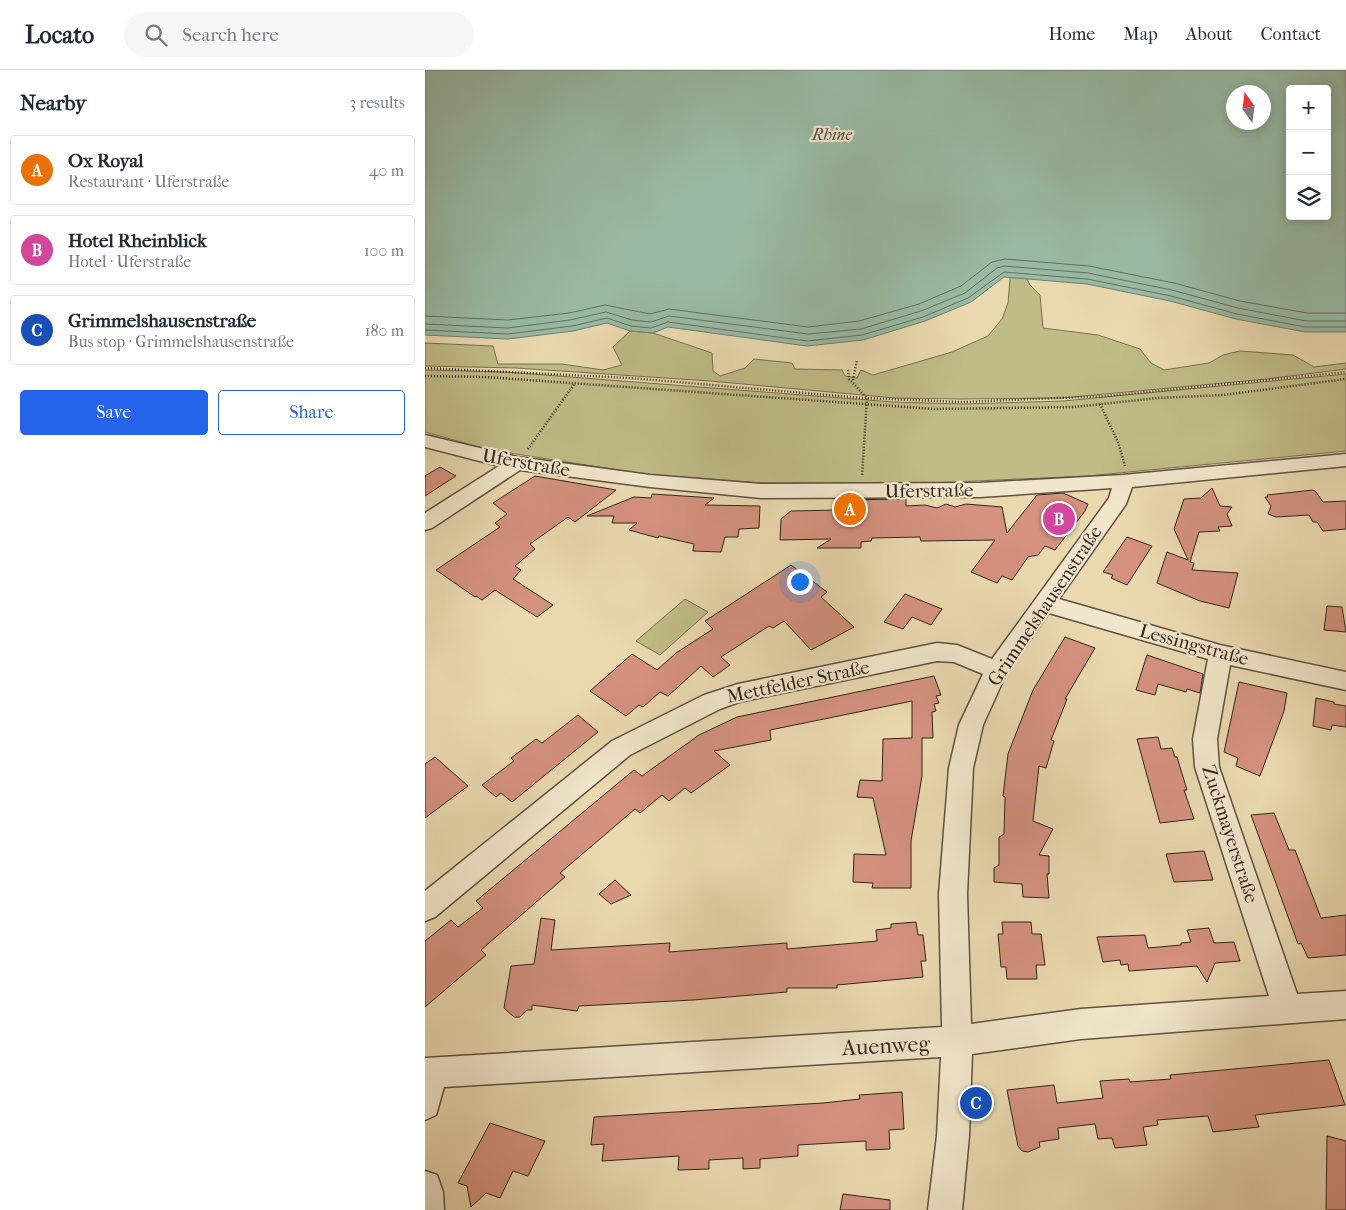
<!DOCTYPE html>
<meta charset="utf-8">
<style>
:root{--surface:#fff;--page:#f6f6f7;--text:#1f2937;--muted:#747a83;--line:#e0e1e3;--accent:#2563eb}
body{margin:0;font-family:"IM FELL French Canon",serif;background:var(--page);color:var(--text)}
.controls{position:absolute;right:15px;top:15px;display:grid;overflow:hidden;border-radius:5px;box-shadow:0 2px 12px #0003}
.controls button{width:45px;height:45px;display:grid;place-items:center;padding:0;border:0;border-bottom:1px solid var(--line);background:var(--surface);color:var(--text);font:25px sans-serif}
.compass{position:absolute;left:801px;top:15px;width:45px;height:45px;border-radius:50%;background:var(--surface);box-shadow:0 2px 12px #0003;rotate:346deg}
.you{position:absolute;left:374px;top:511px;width:18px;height:18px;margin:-12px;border:4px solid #fff;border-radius:50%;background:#1a73e8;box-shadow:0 0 0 8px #1a73e833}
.badge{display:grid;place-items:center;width:32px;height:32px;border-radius:50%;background:var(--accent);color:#fff;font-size:16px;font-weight:700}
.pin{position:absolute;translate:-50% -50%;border:2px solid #fff;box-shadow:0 1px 5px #0006}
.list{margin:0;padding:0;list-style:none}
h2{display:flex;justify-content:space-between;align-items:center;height:65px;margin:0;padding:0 20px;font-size:21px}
h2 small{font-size:16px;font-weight:400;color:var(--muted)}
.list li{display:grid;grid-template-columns:32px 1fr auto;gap:15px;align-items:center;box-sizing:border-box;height:70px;margin:0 10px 10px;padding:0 10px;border:1px solid var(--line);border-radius:5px}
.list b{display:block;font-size:19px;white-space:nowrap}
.list p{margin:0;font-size:16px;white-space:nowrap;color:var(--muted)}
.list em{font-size:16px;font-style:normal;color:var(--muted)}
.actions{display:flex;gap:10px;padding:15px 20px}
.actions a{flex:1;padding:11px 0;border:1px solid var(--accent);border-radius:5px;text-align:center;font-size:18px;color:var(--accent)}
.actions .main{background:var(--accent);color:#fff}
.icon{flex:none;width:28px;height:28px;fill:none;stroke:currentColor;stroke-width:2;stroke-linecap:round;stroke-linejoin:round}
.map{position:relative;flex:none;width:921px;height:1140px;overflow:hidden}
header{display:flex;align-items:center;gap:30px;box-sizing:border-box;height:70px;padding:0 25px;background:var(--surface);border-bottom:1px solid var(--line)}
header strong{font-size:24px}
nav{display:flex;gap:28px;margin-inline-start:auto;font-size:18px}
.search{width:350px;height:45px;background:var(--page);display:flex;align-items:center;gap:12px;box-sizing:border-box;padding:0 18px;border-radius:28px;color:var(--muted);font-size:19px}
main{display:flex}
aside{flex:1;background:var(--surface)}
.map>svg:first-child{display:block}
</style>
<header>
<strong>Locato</strong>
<div class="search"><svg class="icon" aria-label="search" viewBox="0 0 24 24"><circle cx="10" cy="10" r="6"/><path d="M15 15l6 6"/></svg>Search here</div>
<nav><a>Home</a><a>Map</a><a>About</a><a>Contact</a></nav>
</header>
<main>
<aside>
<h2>Nearby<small>3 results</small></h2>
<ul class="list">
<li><span class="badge" style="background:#e8710a">A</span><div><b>Ox Royal</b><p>Restaurant · Uferstraße</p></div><em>40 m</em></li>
<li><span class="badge" style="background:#d1479c">B</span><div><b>Hotel Rheinblick</b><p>Hotel · Uferstraße</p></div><em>100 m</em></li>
<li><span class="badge" style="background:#1a4fb4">C</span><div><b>Grimmelshausenstraße</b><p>Bus stop · Grimmelshausenstraße</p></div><em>180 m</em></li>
</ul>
<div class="actions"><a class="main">Save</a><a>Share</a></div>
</aside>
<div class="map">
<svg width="921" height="1140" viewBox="0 0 921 1140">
<rect width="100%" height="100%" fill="#ead9af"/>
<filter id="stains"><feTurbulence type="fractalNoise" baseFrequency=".004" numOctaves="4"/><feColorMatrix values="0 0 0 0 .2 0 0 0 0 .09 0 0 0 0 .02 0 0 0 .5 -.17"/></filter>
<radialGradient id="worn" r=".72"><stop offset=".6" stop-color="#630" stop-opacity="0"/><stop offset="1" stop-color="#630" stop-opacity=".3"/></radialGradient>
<!-- green -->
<g fill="#bfbc85" stroke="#787052">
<path d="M 586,196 L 599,203 L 605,215 L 615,225 L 618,258 L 673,265 L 715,279 L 726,293 L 739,300 L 784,293 L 798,285 L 815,281 L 868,285 L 889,297 L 921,293 L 921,299 L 841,309 L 637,328 L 536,329 L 470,328 L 285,311 L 91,298 L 0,296 L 0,273 L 68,276 L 73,294 L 137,294 L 178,300 L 197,295 L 188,277 L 205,261 L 228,263 L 287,283 L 288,301 L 295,306 L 320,298 L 329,289 L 367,293 L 370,299 L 417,300 L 420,306 L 432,308 L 436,300 L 448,305 L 527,282 L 563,266 L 577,249 L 583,233 Z"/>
<path d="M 0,300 L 81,302 L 468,332 L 538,334 L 638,331 L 921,304 L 921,381 L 662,406 L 505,413 L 339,413 L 226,405 L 65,380 L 0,362 Z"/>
<path d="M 260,529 L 283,542 L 235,585 L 211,571 Z"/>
</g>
<!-- water -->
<path fill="#99bba5" stroke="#6f7f70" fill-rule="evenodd" d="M 0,0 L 921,0 L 921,262 L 880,262 L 811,249 L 745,231 L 662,214 L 579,207 L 546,232 L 500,251 L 438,270 L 382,276 L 243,257 L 228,263 L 205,261 L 182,253 L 148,261 L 83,269 L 0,265 ZM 865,19 L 902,19 L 902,146 L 865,146 ZM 808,22 L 838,22 L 838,52 L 808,52 Z"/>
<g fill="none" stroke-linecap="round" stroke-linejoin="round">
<!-- shore -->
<g stroke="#647062" stroke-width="1">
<path d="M 0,246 L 83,250 L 144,243 L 180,235 L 225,244 L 244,239 L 383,257 L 434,251 L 494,234 L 536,216 L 567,192 L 580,189 L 664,196 L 749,213 L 815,231 L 882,243 L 921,243"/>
<path d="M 0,254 L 83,258 L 145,250 L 181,242 L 207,250 L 226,252 L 244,246 L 383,264 L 436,259 L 496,241 L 540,223 L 572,198 L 579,196 L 663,203 L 747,220 L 813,238 L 881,251 L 921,251"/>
<path d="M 0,260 L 83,264 L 147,256 L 182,248 L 206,256 L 226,258 L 243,252 L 382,271 L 437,265 L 498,247 L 543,228 L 579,202 L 662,209 L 746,226 L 812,244 L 880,257 L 921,257"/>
</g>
</g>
<!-- building -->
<g fill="#d5927f" stroke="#302420">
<path d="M 15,397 L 31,406 L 0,426 L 0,406 Z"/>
<path d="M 110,406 L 191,420 L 150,452 L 143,447 L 105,474 L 110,479 L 90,496 L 96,500 L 88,509 L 128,535 L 112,547 L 70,520 L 57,530 L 51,526 L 50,527 L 11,500 L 75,457 L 70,453 L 82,444 L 68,433 Z"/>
<path d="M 787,418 L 795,436 L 807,437 L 802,444 L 807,456 L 793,457 L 795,461 L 774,462 L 765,492 L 769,493 L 767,500 L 813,503 L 804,538 L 775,531 L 732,513 L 742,482 L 763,490 L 749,459 L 759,429 L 776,428 Z"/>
<path d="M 888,420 L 891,422 L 898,432 L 921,431 L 921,459 L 898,461 L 892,452 L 888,452 L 884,445 L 851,447 L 843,444 L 846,436 L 840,427 L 843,427 L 842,425 Z"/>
<path d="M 638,423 L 663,434 L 660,441 L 630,480 L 620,476 L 613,485 L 603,487 L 587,510 L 577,506 L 572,513 L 546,502 L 570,470 L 496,471 L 495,467 L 447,468 L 446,471 L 436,472 L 436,478 L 392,478 L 406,469 L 355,470 L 356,449 L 366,441 L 415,440 L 415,430 L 481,429 L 481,436 L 500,435 L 512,438 L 521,434 L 530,437 L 541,434 L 577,437 L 582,463 L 612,425 Z"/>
<path d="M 227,424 L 289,428 L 280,435 L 335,436 L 334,458 L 314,459 L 313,467 L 300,467 L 296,482 L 268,481 L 269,474 L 234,466 L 233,468 L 204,460 L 212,453 L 187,453 L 189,446 L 162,446 L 209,427 L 226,428 Z"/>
<path d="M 702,467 L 727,476 L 702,515 L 686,508 L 688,505 L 678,502 Z"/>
<path d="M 366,495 L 402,522 L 396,527 L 429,557 L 386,580 L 359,551 L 348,558 L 344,556 L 296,587 L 305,595 L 288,607 L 276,596 L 243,626 L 235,622 L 218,637 L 214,635 L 201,646 L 165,621 L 207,584 L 232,600 L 251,583 L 288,559 L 280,551 Z"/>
<path d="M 480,524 L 517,539 L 506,555 L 487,547 L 478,559 L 459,552 Z"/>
<path d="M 902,536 L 917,537 L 921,562 L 899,560 Z"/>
<path d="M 640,567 L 670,578 L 640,629 L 642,629 L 626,670 L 629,671 L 621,698 L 614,696 L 608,751 L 628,759 L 614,785 L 624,786 L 624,804 L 622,804 L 624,828 L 598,827 L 597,814 L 569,812 L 569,798 L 574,795 L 574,767 L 579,764 L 580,727 L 578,726 L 583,684 L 608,620 Z"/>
<path d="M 722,585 L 778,604 L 775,623 L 762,619 L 761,622 L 733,614 L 730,625 L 711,620 Z"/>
<path d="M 509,606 L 516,625 L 511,626 L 514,633 L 509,634 L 511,641 L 507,642 L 508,668 L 497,668 L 497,706 L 486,771 L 486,818 L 447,818 L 448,813 L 428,812 L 429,784 L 461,785 L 448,728 L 432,727 L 435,710 L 457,711 L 458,669 L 487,668 L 487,631 L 345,660 L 346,670 L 289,681 L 305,695 L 266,723 L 260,718 L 244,731 L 237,725 L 215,743 L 210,739 L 135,803 L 140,807 L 56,880 L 61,885 L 0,937 L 0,871 L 26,850 L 33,857 L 58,838 L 51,831 L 209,700 L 217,706 L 274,665 L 312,647 Z"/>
<path d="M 814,612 L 862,623 L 859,641 L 835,706 L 811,696 L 813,688 L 799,682 Z"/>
<path d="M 891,628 L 909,632 L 909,634 L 921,636 L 921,657 L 907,655 L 906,660 L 888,656 Z"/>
<path d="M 153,645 L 173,662 L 87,732 L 76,723 L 71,727 L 57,715 L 89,691 L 86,688 L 111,669 L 117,673 Z"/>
<path d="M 733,667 L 736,679 L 747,678 L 750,687 L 752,687 L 762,720 L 759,720 L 769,749 L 735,753 L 712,669 Z"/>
<path d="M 10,687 L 43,716 L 0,748 L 0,694 Z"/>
<path d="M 849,743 L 864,780 L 870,780 L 896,848 L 921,845 L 921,885 L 883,888 L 876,873 L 873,874 L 826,745 Z"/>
<path d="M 779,781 L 788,810 L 749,812 L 741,784 Z"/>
<path d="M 190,810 L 206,825 L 186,834 L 174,824 Z"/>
<path d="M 116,848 L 130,850 L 126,880 L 245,873 L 244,882 L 362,873 L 362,879 L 452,871 L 451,860 L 466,858 L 466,854 L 491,852 L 493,865 L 498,865 L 501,891 L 496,891 L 498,907 L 412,915 L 412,918 L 362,918 L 362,922 L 268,930 L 154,936 L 152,941 L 107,935 L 107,940 L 102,940 L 95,947 L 89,947 L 79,938 L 86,896 L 109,894 Z"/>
<path d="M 577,852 L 606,852 L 607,864 L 616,864 L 620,895 L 611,895 L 612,909 L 582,909 L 581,897 L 576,897 L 573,864 L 578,864 Z"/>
<path d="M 784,858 L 789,873 L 809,872 L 815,891 L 790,893 L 782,912 L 772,896 L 704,901 L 703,894 L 696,895 L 695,890 L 678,892 L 672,867 L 720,865 L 723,878 L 756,875 L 756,873 L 766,872 L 762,860 Z"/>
<path d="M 904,990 L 920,1035 L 830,1045 L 834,1057 L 788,1062 L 783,1046 L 732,1050 L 733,1055 L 718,1057 L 722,1075 L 690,1078 L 687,1068 L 673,1069 L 670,1054 L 633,1058 L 634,1069 L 614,1072 L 615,1077 L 603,1082 L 597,1081 L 593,1076 L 582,1020 L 629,1015 L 632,1033 L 678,1028 L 675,1011 L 704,1009 L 705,1012 L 746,1009 L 745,1005 Z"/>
<path d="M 477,1022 L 479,1059 L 464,1060 L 465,1079 L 441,1080 L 441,1071 L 373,1075 L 373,1086 L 335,1089 L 335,1098 L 318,1099 L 318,1088 L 284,1090 L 284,1099 L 253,1100 L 254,1086 L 177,1091 L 179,1074 L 166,1075 L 169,1047 L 398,1033 L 435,1029 L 434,1025 Z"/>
<path d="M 65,1053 L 120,1071 L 103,1106 L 88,1101 L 75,1128 L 61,1123 L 46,1137 L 42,1116 L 33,1113 Z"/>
<path d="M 902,1066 L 921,1071 L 921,1140 L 901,1140 Z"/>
<path d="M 418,1124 L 465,1130 L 465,1140 L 415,1140 Z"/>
</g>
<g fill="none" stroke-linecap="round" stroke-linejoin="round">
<defs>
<g id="minor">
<path d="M 0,365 L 92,387 L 225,405 L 336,414 L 555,413 L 698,405 L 921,384 L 921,396 L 707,417 L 701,434 L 634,529 L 795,575 L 921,602 L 921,620 L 805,595 L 792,669 L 794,697 L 872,924 L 921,921 L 921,949 L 656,969 L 547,984 L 544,1066 L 537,1140 L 503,1140 L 512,1066 L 516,987 L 19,1017 L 11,1045 L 0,1050 L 0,988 L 517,957 L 514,824 L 524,698 L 534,655 L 558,604 L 529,592 L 512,591 L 314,632 L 295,639 L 205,685 L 10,847 L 0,851 L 0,821 L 187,671 L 279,625 L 313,614 L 512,573 L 532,575 L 567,589 L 684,428 L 687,418 L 555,427 L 336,428 L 225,417 L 95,400 L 7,458 L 0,460 L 0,443 L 74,396 L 0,377 ZM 624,543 L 783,589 L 768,669 L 770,697 L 844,926 L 656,939 L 546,954 L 542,824 L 548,698 L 558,655 L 581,604 Z"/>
<path d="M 0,1101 L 12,1105 L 18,1122 L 19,1140 L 0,1140 Z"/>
</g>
</defs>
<!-- minor casing -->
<use href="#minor" stroke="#5e5144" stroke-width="3"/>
<!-- path -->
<g stroke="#302420" stroke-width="2.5" stroke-dasharray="1 2" stroke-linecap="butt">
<path d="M 0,298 L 205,308 L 438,328 L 537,332 L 681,326 L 921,302"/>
<path d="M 423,300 L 424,309 L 442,328 L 437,406"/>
<path d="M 0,306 L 61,307 L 509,339 L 649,337 L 733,328 L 798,325 L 921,309"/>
<path d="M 428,310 L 432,290"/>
<path d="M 675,334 L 693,372 L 700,396"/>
<path d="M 103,379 L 150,313"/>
</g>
<!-- minor -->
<use href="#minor" fill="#f1e6cb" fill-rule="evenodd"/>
</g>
<g text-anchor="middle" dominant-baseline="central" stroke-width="4.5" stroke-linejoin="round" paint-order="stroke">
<!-- far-water labels -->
<g font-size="16" font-style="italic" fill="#4a4a41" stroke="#f1e6cb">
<text x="407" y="64">Rhine</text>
</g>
<!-- street labels -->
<g font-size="19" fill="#302420" stroke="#f1e6cb">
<text transform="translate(101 393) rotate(10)">Uferstraße</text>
<text transform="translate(504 421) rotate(-1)">Uferstraße</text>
<text transform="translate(620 536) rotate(-56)">Grimmelshausenstraße</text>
<text transform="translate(769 575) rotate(15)">Lessingstraße</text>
<text transform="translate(373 612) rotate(-12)">Mettfelder Straße</text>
<text transform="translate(805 764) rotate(72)">Zuckmayerstraße</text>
</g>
<!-- near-street labels -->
<g font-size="22" fill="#302420" stroke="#f1e6cb">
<text transform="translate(461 976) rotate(-3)">Auenweg</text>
</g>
</g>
<rect width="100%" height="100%" filter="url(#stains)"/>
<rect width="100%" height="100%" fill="url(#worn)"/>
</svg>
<div class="controls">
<button>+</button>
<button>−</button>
<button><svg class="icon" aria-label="layers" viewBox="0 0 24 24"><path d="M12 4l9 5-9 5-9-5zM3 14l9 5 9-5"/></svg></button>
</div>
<svg class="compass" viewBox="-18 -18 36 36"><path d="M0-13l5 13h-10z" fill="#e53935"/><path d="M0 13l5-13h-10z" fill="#747a83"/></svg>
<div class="you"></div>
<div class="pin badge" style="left:425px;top:439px;background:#e8710a">A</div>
<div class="pin badge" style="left:634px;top:449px;background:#d1479c">B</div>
<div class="pin badge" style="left:551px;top:1033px;background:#1a4fb4">C</div>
</div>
</main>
